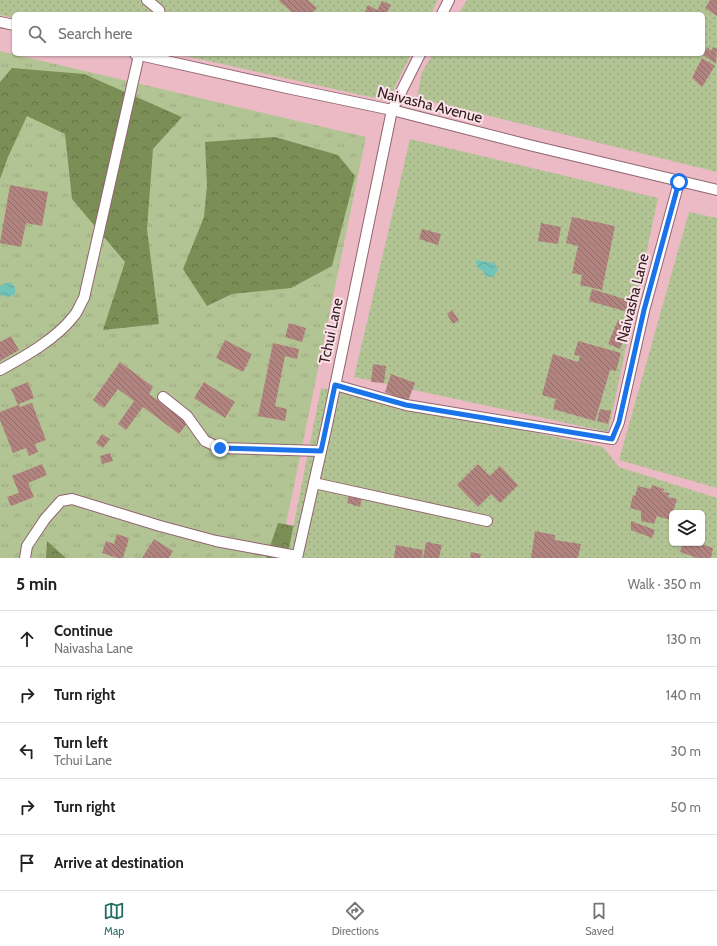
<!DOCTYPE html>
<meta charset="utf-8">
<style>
:root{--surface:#fff;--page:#f2f2f2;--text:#222;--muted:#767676;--line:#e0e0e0;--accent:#236c63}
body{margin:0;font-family:Cabin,sans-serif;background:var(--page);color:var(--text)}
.controls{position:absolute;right:12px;bottom:12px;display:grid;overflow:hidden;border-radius:6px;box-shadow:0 1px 3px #0004}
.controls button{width:36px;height:36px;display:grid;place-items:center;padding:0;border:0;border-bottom:1px solid var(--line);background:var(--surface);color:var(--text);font:20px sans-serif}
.stop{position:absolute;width:12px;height:12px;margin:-9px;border:3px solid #1a73e8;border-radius:50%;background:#fff}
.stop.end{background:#1a73e8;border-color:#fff;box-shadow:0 1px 4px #0008}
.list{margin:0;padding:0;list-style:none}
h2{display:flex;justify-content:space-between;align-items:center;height:52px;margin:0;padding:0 16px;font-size:17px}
h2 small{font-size:13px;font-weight:400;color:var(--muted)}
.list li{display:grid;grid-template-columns:26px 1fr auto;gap:12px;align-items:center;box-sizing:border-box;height:56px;padding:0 16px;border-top:1px solid var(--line)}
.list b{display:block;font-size:15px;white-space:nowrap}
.list p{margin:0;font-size:13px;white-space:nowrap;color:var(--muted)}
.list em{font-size:13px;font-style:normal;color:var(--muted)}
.icon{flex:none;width:22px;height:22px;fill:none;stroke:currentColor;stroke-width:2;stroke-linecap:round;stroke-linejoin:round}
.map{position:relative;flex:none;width:717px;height:558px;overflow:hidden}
.search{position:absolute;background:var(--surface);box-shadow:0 1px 3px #0004;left:12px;right:12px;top:12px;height:44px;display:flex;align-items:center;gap:10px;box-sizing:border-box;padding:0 14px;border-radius:6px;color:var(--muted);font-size:15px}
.sheet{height:332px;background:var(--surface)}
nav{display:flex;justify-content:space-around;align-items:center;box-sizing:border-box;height:56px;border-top:1px solid var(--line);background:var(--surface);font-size:11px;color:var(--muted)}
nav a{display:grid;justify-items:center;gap:2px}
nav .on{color:var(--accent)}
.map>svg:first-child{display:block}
</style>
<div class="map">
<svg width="717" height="558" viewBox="0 0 717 558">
<defs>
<pattern id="grass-tufts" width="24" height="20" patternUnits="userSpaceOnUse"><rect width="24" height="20" fill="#b3c494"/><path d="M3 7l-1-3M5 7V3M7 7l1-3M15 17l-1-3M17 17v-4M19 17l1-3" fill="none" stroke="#9aa87f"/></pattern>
<pattern id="forest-crowns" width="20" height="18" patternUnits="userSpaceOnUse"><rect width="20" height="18" fill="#7b8e56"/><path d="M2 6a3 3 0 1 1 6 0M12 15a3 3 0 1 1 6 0" fill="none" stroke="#657447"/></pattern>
<pattern id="garden-dots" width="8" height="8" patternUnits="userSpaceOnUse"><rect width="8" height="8" fill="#b3c494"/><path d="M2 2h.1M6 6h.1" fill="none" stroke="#9aa87f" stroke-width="1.8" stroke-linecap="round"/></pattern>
<pattern id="water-waves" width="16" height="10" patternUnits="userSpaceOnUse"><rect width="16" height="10" fill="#72c4b8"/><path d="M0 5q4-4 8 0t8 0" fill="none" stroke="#63a89e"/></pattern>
<pattern id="building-back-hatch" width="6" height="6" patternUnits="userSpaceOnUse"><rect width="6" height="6" fill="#b28480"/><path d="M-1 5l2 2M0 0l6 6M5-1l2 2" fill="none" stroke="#916c69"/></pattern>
</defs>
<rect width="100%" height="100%" fill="#ebbac5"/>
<!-- grass -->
<path fill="url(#grass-tufts)" d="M 0,51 L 366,137 L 279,558 L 0,558 Z"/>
<!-- forest -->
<g fill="url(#forest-crowns)">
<path d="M 12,68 L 84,74 L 182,117 L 153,149 L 147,229 L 159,324 L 103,330 L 125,262 L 72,199 L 65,134 L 27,116 L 8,157 L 0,179 L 0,82 Z"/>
<path d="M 275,137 L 338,155 L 355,176 L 332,266 L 291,288 L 232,294 L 207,306 L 183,269 L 204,217 L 207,185 L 205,142 Z"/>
<path d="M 278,523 L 345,535 L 348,558 L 266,558 Z"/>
<path d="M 47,541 L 66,558 L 46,558 Z"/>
</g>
<!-- garden -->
<g fill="url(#garden-dots)" fill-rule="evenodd">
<path d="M 0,0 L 438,0 L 431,14 L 14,14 L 14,18 L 0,15 Z"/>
<path d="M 467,0 L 717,0 L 717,172 L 417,98 L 422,72 L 433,54 L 703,54 L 703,14 L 458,14 Z"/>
<path d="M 177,54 L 411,54 L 388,101 Z"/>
<path d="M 410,139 L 658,198 L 608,432 L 354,377 Z"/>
<path d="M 689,212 L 717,218 L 717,488 L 619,460 Z"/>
<path d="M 321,388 L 603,447 L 619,467 L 717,498 L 717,558 L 287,558 ZM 672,513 L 702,513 L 702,543 L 672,543 Z"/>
</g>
<!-- water -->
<g fill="url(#water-waves)">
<path d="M 476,260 L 494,263 L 498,269 L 494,276 L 491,277 L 485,276 L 484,272 C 479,269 475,266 476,260 Z"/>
<path d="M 10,282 C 15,285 17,290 14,295 L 8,297 L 0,295 L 0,286 Z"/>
</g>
<!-- building -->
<g fill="url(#building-back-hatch)">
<path d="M 280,0 L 308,0 L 317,8 L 311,14 L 294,14 L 279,1 Z"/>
<path d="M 710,0 L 717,0 L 717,16 L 705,8 Z"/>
<path d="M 382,1 L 391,5 L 386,14 L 364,14 L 368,5 L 377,10 Z"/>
<path d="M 707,47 L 711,51 L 713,47 L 717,49 L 716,64 L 703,55 Z"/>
<path d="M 702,58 L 715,66 L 702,87 L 692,78 Z"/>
<path d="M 10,185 L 48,192 L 42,226 L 26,223 L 21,247 L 0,243 Z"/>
<path d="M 572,217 L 615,226 L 602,290 L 580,285 L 582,275 L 572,273 L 578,246 L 566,243 Z"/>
<path d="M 541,223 L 561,227 L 558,244 L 538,241 Z"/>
<path d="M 422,229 L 441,234 L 438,245 L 419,239 Z"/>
<path d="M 592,289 L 631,301 L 628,312 L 589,301 Z"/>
<path d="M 452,310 L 459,320 L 453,324 L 447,314 Z"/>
<path d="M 618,320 L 630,325 L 620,349 L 608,344 Z"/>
<path d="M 289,323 L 306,328 L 302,342 L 285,337 Z"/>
<path d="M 11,336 L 19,350 L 0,361 L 0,342 Z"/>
<path d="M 225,340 L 252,354 L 243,372 L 216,358 Z"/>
<path d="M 578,341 L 621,353 L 616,371 L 610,370 L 595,421 L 553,409 L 556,399 L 542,395 L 553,354 L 578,362 L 580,356 L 574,355 Z"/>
<path d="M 273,343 L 299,349 L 297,359 L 285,356 L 275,406 L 287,409 L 285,421 L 258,416 Z"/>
<path d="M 120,362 L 153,387 L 149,394 L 188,422 L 179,434 L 143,407 L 126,430 L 118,424 L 134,401 L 118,389 L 104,408 L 93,400 Z"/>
<path d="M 373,364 L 386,366 L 384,383 L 371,382 Z"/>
<path d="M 391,374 L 415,383 L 408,401 L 385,392 Z"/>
<path d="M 28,382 L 34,398 L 19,404 L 20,407 L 32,403 L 46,440 L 35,444 L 38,452 L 29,456 L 26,448 L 13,453 L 0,420 L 0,412 L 18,405 L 11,389 Z"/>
<path d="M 204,382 L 235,402 L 225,418 L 194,398 Z"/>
<path d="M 600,409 L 611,411 L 608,424 L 597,421 Z"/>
<path d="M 102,434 L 110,439 L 103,448 L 96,443 Z"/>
<path d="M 110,453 L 113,461 L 102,464 L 100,456 Z"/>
<path d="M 42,464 L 47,475 L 28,483 L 34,497 L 11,506 L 7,497 L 19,493 L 12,476 Z"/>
<path d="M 478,464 L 490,476 L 500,466 L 518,485 L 500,503 L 491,494 L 478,507 L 457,485 Z"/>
<path d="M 652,485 L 664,489 L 663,492 L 669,493 L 668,497 L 677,499 L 673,513 L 672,513 L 671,520 L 657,516 L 654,524 L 641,521 L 641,511 L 630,508 L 633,495 L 635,496 L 638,486 L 651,489 Z"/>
<path d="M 349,495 L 362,498 L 360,507 L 347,503 Z"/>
<path d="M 631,521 L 655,530 L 652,538 L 631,530 Z"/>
<path d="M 535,531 L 555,535 L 555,540 L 581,544 L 578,558 L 531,558 Z"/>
<path d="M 117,534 L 129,538 L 123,558 L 117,558 L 102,553 L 106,541 L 114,544 Z"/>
<path d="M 154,539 L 173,551 L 169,558 L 142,558 Z"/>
<path d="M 702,539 L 705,540 L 704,545 L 713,548 L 711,558 L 697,558 L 680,552 L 683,543 L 702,543 Z"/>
<path d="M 426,542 L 442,545 L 439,558 L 423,558 Z"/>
<path d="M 396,545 L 423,550 L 422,558 L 394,558 Z"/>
<path d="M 471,552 L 481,554 L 480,558 L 470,558 Z"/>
</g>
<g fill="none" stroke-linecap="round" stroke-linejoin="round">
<defs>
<g id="street">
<path d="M 147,0 L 159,10 L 160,14"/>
<path d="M 442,14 L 449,0"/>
<path d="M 0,22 L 14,25"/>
<path d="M 135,54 L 287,88 L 392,110 L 529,145 L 717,190"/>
<path d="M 0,370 C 24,357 56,339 73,317 C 78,312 80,304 84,298 L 139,55"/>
<path d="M 335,385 L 406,405 L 612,439 L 619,422 L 644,311 L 679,182"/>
<path d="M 163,397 L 187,416 L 205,441 L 220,448 L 321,451"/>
<path d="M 314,483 L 487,521"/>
<path d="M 25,558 L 27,546 L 45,519 L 61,501 L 72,499 L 160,526 L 216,541 L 297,556"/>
<path d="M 297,558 L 327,425 L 392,110 L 420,54"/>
</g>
</defs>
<!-- street casing -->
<use href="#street" stroke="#91656f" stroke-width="12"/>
<!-- street -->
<use href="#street" stroke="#fff" stroke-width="10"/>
</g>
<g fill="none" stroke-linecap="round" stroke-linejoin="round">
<!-- route -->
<path stroke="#1a73e8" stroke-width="5" d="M 220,448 L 321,451 L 335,385 L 406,405 L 612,439 L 619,422 L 644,310 L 679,182"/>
</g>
<g text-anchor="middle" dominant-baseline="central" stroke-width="4" stroke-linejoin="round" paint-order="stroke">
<!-- street labels -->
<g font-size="15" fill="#322024" stroke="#fce2e8">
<text transform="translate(430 105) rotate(14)">Naivasha Avenue</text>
<text transform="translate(633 298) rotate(-76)">Naivasha Lane</text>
<text transform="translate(331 331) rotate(-78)">Tchui Lane</text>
</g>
</g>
</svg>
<div class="controls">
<button><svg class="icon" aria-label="layers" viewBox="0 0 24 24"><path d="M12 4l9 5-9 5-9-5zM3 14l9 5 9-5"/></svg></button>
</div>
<div class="stop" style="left:679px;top:182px"></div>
<div class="stop end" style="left:220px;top:448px"></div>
<div class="search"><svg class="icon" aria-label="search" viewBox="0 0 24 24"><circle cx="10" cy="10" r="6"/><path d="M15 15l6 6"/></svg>Search here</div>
</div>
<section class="sheet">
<h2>5 min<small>Walk · 350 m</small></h2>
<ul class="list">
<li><svg class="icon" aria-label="ahead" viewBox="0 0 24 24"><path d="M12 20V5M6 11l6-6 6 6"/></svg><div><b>Continue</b><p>Naivasha Lane</p></div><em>130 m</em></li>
<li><svg class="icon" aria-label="right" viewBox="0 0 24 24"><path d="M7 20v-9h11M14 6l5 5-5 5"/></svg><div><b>Turn right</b></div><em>140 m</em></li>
<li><svg class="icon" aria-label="left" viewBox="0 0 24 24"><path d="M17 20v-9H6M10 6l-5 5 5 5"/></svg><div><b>Turn left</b><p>Tchui Lane</p></div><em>30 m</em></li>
<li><svg class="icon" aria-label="right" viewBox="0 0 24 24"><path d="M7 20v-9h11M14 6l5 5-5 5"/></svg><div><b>Turn right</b></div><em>50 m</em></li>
<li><svg class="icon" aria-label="arrive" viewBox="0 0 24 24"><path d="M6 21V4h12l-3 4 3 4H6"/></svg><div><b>Arrive at destination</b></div></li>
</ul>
</section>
<nav>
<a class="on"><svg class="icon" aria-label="map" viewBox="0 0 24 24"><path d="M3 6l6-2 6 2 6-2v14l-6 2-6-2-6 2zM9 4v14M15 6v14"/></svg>Map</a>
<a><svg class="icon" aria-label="directions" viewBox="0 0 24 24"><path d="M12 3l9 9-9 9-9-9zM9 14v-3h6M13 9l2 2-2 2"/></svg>Directions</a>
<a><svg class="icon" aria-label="saved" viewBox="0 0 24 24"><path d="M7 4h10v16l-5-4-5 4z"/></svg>Saved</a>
</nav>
